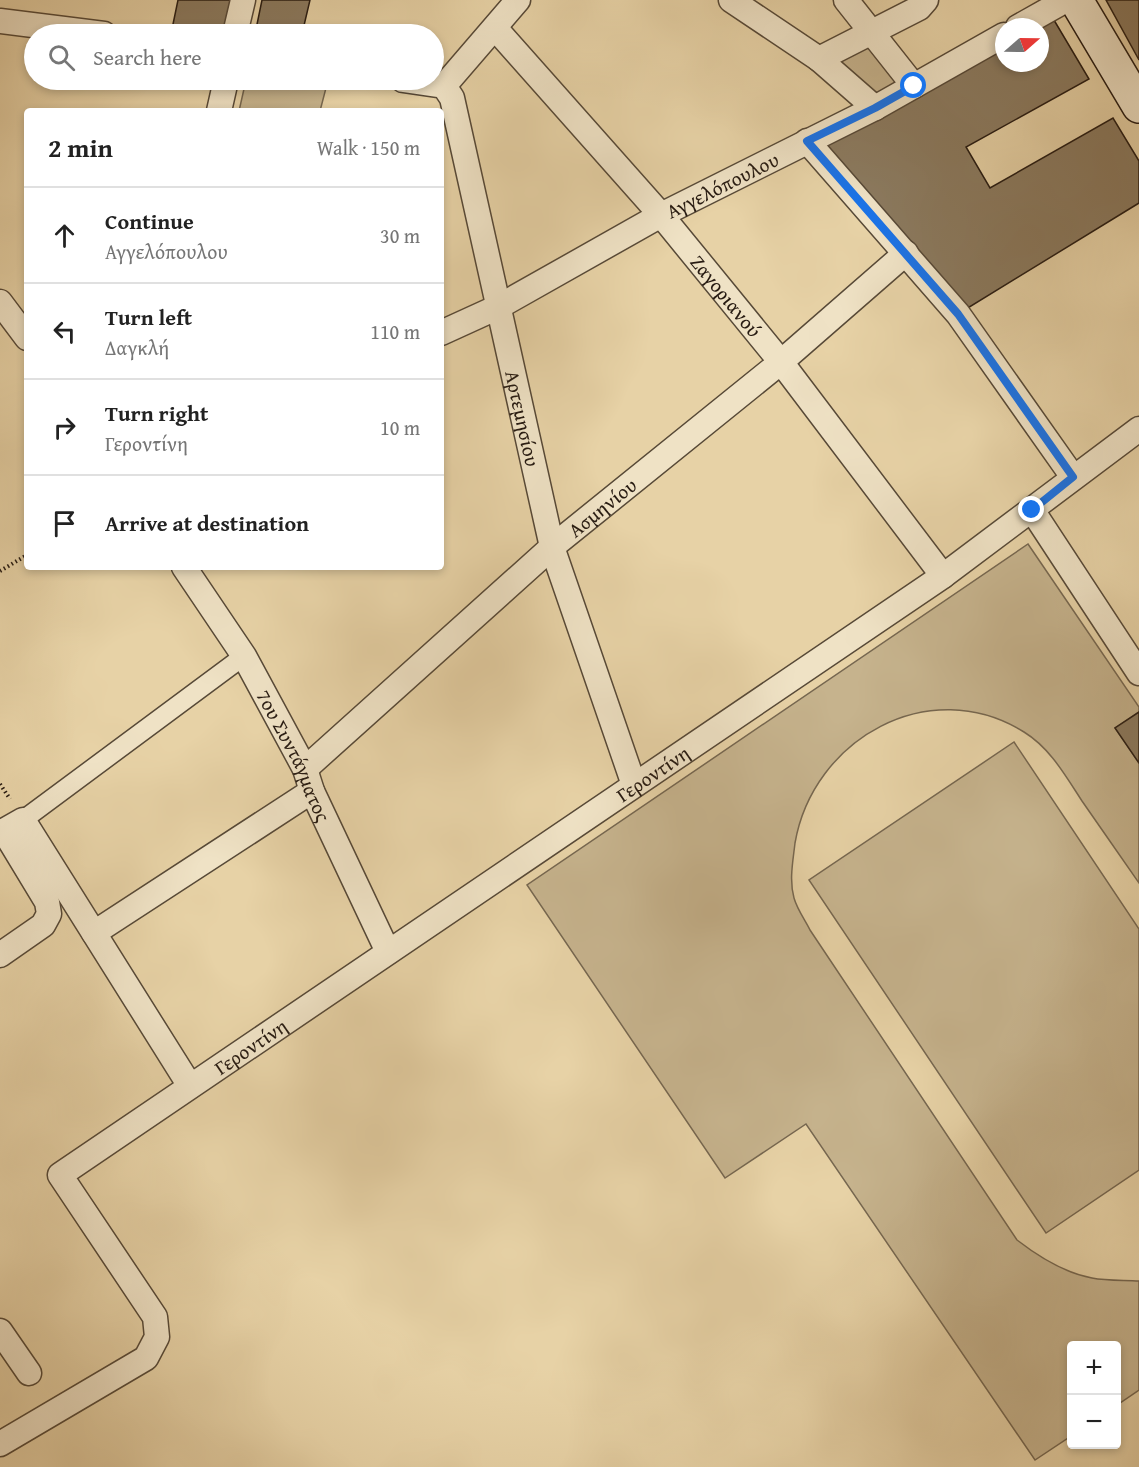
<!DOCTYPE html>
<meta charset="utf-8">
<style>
:root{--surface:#fff;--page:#f6f6f6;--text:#222;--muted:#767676;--line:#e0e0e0}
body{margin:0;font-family:"Gentium Book Plus",serif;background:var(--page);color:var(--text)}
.controls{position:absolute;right:18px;bottom:18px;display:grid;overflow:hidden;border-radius:6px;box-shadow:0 3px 9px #0003}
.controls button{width:54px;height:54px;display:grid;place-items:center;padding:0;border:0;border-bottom:2px solid var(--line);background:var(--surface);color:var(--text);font:30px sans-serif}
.compass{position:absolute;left:995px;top:18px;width:54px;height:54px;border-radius:50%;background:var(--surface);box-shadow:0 3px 9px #0003;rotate:70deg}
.stop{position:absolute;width:18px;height:18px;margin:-14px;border:4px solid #1a73e8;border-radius:50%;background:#fff}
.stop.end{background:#1a73e8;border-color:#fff;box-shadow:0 2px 6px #0008}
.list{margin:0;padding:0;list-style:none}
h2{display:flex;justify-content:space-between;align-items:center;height:78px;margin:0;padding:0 24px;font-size:26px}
h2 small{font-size:20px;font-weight:400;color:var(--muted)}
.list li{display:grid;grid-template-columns:39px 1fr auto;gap:18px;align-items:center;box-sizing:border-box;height:96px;padding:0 24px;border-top:2px solid var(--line)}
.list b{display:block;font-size:22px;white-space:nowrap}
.list p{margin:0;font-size:20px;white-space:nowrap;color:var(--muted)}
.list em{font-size:20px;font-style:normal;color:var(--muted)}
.icon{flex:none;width:33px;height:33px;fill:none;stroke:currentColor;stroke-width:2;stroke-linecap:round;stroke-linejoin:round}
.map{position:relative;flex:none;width:1139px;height:1467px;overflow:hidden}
.search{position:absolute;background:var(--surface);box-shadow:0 3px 9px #0003;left:24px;top:24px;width:420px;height:66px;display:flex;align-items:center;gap:15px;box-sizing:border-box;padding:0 21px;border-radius:33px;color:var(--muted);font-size:22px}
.panel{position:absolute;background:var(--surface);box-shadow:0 3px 9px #0003;left:24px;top:108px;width:420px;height:462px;border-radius:6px}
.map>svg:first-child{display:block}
</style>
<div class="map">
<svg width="1139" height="1467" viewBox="0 0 1139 1467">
<rect width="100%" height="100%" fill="#e7d2a6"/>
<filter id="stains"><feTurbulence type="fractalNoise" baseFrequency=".00333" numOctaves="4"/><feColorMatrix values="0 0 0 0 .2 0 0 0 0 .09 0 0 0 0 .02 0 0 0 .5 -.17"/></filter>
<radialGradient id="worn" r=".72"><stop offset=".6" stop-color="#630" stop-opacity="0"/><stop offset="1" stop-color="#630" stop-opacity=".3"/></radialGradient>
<!-- green -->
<g fill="#c6b38d" stroke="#766750" stroke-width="1.5">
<path d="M 872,31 L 914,86 L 875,108 L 819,59 Z"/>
<path d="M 246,80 L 263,80 L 326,88 L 320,111 L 239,111 Z"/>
<path d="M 1028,544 L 1139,707 L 1139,712 L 1115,728 L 1139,763 L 1139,883 C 1120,856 1101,828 1082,801 C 1065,775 1050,748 1024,732 C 929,673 813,739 795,843 C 793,861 789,880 794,898 C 797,909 805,920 810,930 L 1017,1240 C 1039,1257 1064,1273 1092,1278 C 1107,1281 1124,1280 1139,1281 L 1139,1390 L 1117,1405 L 1116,1346 L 1072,1346 L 1071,1436 L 1035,1460 L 806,1124 L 725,1178 L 527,885 Z"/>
<path d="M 1014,742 L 1139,929 L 1139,1170 L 1046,1233 L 809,880 Z"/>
</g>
<!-- building -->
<g fill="#8b7a5f" stroke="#271b12" stroke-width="1.5">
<path d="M 178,0 L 235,0 L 227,34 L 195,34 L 172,29 Z"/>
<path d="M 262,0 L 310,0 L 302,34 L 255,34 Z"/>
<path d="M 1106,0 L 1139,0 L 1139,60 Z"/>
<path d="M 1048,10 L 1089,79 L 966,147 L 990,188 L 1113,118 L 1139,161 L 1139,203 L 958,314 L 807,141 L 1004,35 L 1004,63 L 1040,63 L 1040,27 Z"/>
<path d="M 1139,712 L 1139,763 L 1115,728 Z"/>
</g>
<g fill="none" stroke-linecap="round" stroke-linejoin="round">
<defs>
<path id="pedestrian" d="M 23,820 L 244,656"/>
<g id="minor">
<path d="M 731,0 L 819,59 L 875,108"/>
<path d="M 846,0 L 914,86"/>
<path d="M 0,21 L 104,34"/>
<path d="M 1018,27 L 1066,0"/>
<path id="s1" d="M 495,28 L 661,215 L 781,362 L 943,576"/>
<path d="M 235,34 L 243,0"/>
<path d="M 819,59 L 919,8 L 926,0"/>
<path id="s2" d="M 403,80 L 444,86 L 452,98 L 552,547 L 634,785"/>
<path d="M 444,86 L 518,0"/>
<path d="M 219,111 L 226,80"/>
<path d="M 807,141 L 958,314 L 1073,477"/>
<path d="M 0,302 L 27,338"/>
<path id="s3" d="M 441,333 L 498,307 L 661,215 L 875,108 L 1004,35"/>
<path d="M 1032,510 L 1139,673"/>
<path id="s4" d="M 184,567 L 244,656 L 305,769 L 312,791 L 388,952"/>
<path id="s5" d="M 305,769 L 552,547 L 781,362 L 906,253"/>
<path d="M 0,833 L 23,820 L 190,1086"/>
<path d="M 94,933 L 312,791"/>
<path d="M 0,955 L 43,925 L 49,914 L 47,902 L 4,831"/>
<path d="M 0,1331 L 29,1373"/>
<path id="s6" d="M 0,1444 L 146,1358 L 157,1337 L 155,1317 L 60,1175 L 943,576 L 1139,429"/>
</g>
<path id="secondary" d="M 1076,0 L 1139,106"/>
</defs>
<!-- pedestrian casing -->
<use href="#pedestrian" stroke="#574937" stroke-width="21"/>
<!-- minor casing -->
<use href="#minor" stroke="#574937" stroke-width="27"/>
<!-- secondary casing -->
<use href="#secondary" stroke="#271b12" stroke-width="36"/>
<!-- path -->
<g stroke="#271b12" stroke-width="4" stroke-dasharray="1.5 3" stroke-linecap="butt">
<path d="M 0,571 L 27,555"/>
<path d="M 0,784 L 10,799"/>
</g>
<!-- pedestrian -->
<use href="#pedestrian" stroke="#efe2c5" stroke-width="18"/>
<!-- minor -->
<use href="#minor" stroke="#efe2c5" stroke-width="24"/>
<!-- secondary -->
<use href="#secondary" stroke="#efe2c5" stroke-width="33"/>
</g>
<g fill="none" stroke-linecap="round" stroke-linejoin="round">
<!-- route -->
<path stroke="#1a73e8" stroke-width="8" d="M 914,86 L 875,108 L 807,141 L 958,314 L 1073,477 L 1032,510"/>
</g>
<g text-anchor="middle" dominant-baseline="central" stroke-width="5" stroke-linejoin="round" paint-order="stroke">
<!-- street labels -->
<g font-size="20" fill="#271b12" stroke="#efe2c5">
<text stroke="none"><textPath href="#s3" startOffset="318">Αγγελόπουλου</textPath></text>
<text stroke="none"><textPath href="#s1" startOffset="354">Ζαγοριανού</textPath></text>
<text stroke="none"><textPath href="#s2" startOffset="384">Αρτεμησίου</textPath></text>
<text stroke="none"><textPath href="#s5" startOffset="396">Ασμηνίου</textPath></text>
<text stroke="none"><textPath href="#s4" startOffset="219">7ου Συντάγματος</textPath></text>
<text stroke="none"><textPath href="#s6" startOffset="1100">Γεροντίνη</textPath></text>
<text stroke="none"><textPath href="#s6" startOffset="614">Γεροντίνη</textPath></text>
</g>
</g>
<rect width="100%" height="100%" filter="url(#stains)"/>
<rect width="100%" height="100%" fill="url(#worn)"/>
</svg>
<div class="controls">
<button>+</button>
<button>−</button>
</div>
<svg class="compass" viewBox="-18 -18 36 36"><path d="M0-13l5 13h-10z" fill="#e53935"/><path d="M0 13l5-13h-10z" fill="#767676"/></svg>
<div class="stop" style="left:914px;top:86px"></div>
<div class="stop end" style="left:1032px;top:510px"></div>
<div class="search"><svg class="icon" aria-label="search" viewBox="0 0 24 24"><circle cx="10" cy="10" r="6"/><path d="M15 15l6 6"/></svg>Search here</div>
<section class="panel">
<h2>2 min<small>Walk · 150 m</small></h2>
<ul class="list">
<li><svg class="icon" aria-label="ahead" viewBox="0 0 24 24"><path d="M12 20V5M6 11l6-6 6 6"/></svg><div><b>Continue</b><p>Αγγελόπουλου</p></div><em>30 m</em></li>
<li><svg class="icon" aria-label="left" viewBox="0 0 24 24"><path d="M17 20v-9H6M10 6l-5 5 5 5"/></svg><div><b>Turn left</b><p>Δαγκλή</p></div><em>110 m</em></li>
<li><svg class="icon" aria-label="right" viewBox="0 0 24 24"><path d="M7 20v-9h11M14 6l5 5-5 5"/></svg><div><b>Turn right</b><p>Γεροντίνη</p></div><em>10 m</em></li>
<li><svg class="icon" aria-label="arrive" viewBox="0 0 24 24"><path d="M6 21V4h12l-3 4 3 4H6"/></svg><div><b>Arrive at destination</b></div></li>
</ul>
</section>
</div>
